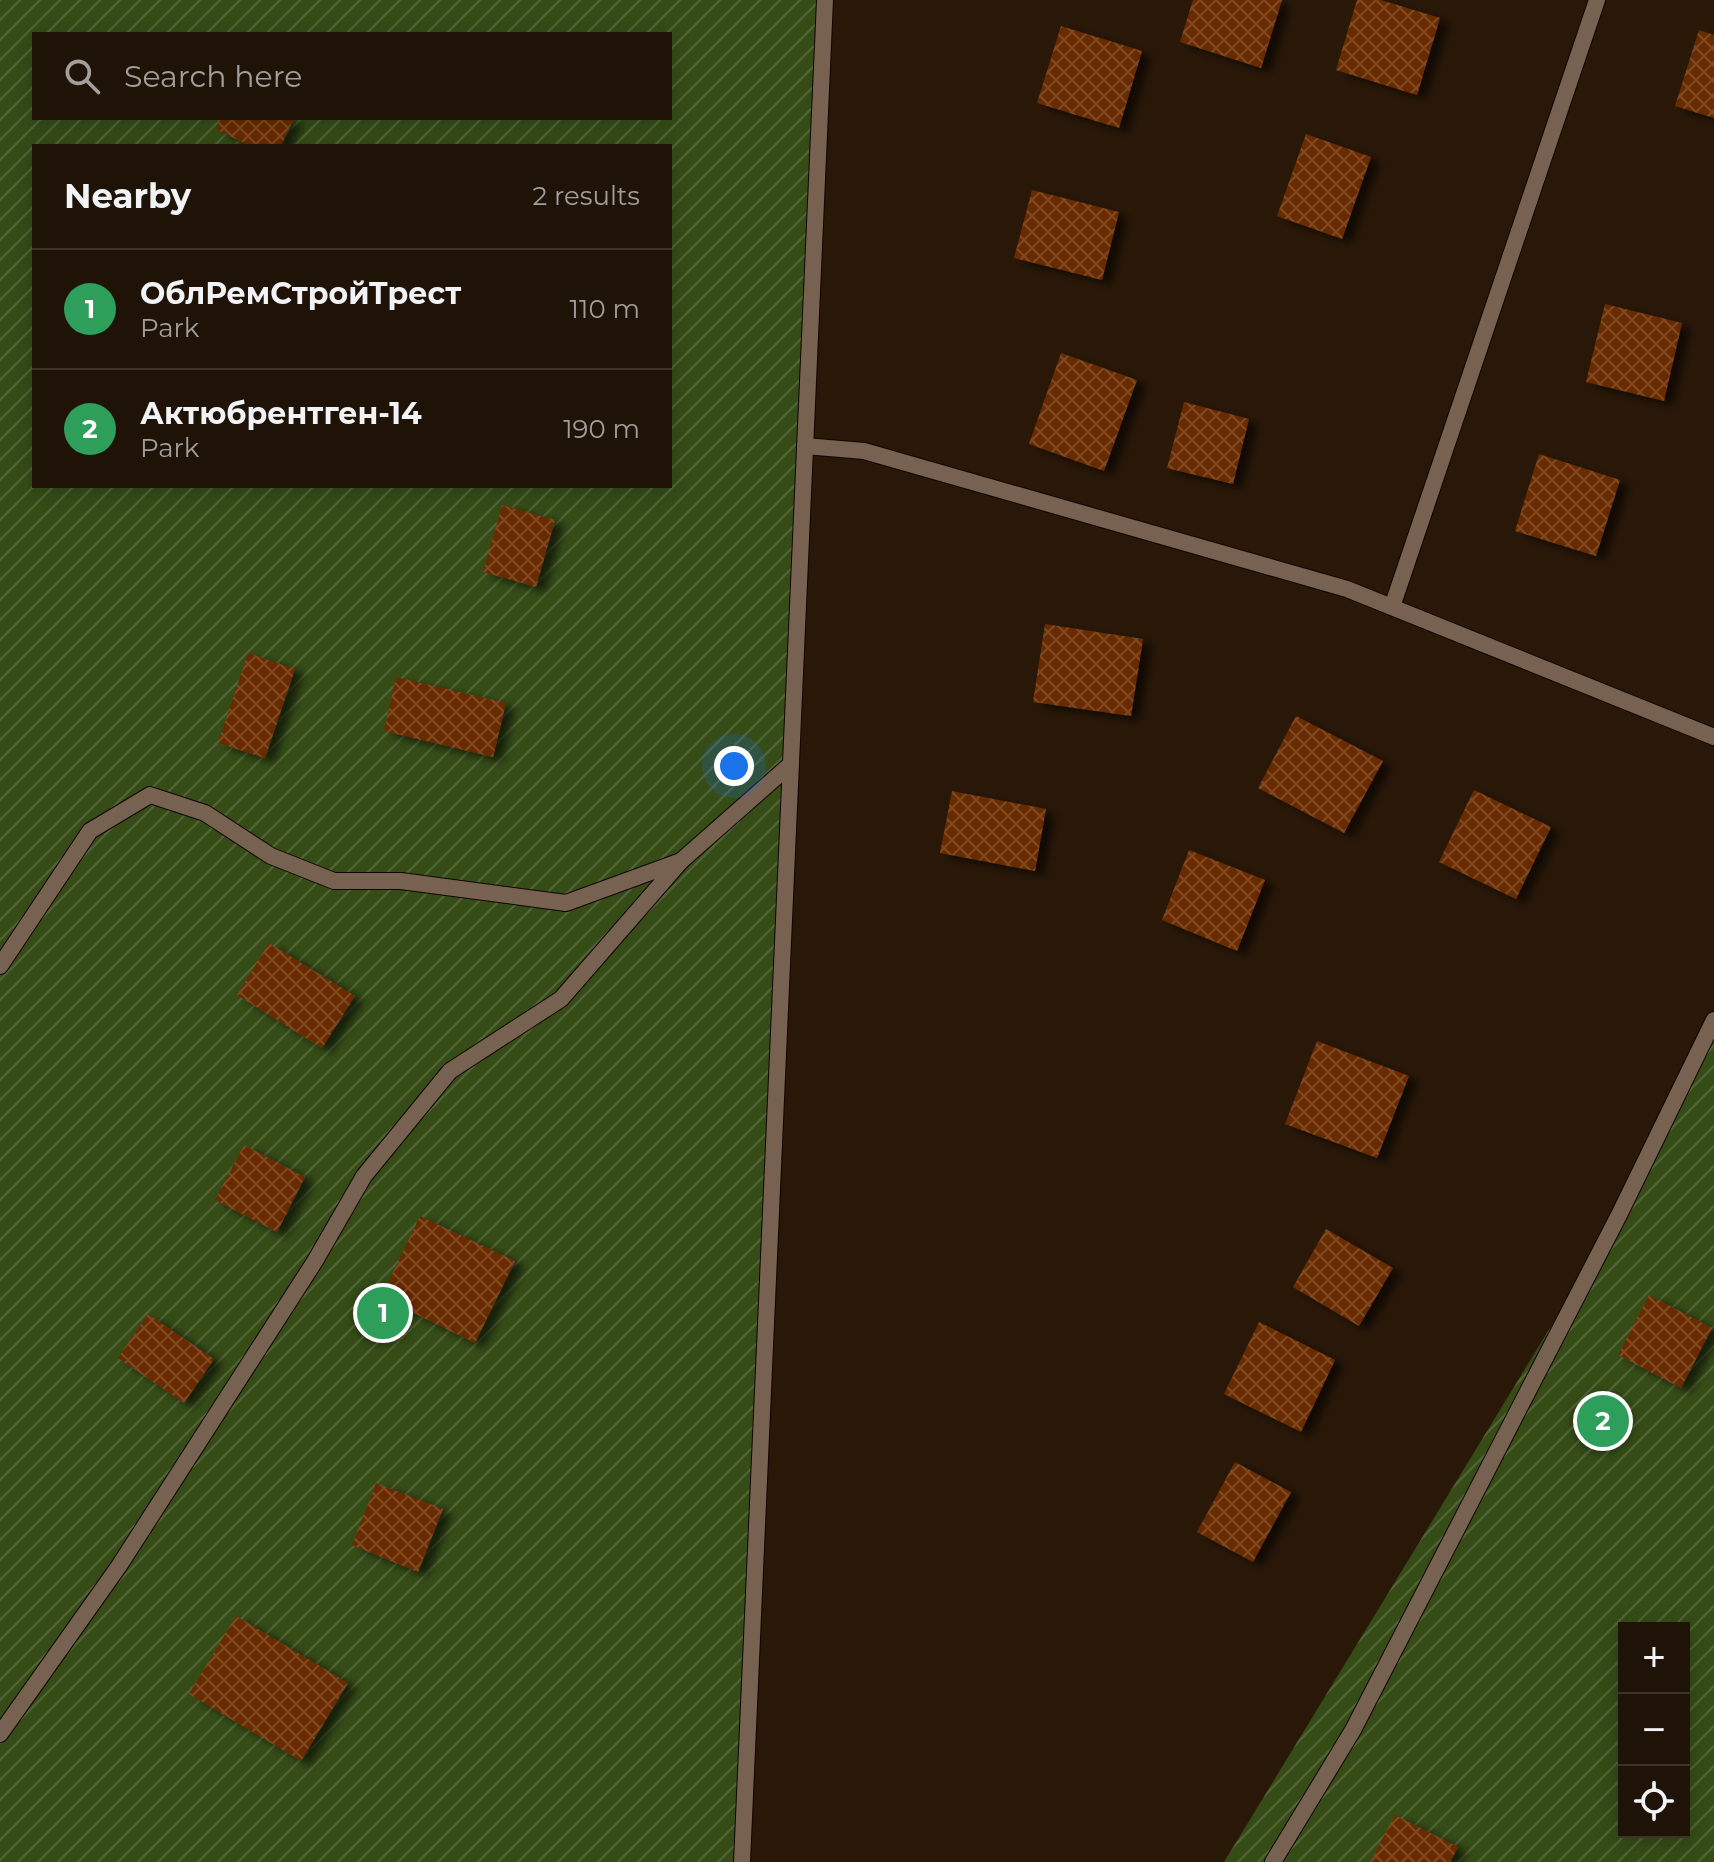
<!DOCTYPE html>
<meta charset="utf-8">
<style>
:root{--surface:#1f1206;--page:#271b10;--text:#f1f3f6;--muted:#a19e9b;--line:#3c3228;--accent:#1a73e8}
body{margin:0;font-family:Montserrat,sans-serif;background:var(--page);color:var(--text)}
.controls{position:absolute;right:24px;bottom:24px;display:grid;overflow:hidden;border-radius:0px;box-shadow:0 4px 20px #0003}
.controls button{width:72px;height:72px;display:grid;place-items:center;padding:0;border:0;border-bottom:2px solid var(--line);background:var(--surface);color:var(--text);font:40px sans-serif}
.you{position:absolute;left:734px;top:766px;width:28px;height:28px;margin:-20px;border:6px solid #fff;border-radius:50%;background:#1a73e8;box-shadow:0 0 0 12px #1a73e833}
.badge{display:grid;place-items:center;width:52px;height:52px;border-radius:50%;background:var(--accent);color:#fff;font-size:26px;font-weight:700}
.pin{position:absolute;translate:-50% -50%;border:4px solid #fff;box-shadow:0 2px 8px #0006}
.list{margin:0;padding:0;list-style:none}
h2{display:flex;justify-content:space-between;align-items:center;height:104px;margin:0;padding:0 32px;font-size:34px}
h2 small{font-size:26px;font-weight:400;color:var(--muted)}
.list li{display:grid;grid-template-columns:52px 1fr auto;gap:24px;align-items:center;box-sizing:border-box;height:120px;padding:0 32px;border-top:2px solid var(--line)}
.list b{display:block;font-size:30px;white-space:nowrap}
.list p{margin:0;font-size:26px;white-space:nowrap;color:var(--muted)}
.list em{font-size:26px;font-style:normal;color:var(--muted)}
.icon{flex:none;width:44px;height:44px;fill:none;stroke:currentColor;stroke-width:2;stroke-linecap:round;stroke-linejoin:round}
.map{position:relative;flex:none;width:1714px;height:1862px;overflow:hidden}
.search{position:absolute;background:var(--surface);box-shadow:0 4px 20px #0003;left:32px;top:32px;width:640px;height:88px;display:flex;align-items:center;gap:20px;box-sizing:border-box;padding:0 28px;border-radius:0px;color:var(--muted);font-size:30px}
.panel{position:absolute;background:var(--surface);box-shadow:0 4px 20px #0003;left:32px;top:144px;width:640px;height:344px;border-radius:0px}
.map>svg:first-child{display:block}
</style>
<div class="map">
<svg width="1714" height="1862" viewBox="0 0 1714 1862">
<defs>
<pattern id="garden-furrows" width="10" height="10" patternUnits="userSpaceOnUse" patternTransform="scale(2)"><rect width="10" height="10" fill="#354c17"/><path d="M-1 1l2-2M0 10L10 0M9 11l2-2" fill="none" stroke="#526537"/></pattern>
<pattern id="building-cross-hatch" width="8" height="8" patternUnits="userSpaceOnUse" patternTransform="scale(2)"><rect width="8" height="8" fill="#692c00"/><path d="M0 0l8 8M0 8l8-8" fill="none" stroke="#7e4a24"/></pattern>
<filter id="shadow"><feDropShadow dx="9" dy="5" stdDeviation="4" flood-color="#0009"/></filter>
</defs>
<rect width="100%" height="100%" fill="#291808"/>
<!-- garden -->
<g fill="url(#garden-furrows)" fill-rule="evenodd">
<path d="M 0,0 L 825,0 L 742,1862 L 0,1862 ZM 34,34 L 670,34 L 670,118 L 34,118 ZM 34,146 L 670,146 L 670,486 L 34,486 Z"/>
<path d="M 1714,1024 L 1714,1862 L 1224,1862 L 1619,1215 ZM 1624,1628 L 1684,1628 L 1684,1832 L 1624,1832 Z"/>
</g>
<!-- building -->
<g fill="url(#building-cross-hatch)" filter="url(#shadow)">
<path d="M 1193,0 L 1282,0 L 1261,68 L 1180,42 Z"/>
<path d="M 1357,0 L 1381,0 L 1440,18 L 1417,95 L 1336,70 Z"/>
<path d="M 1061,26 L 1142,51 L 1119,128 L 1037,103 Z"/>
<path d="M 1699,30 L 1714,35 L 1714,118 L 1675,106 Z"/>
<path d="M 221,118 L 294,118 L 281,146 L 250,146 L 216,129 Z"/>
<path d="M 1306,134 L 1371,157 L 1342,239 L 1277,216 Z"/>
<path d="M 1032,190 L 1119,212 L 1102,280 L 1014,258 Z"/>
<path d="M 1605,304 L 1682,323 L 1664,401 L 1586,382 Z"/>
<path d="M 1061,353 L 1137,380 L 1104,471 L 1029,444 Z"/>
<path d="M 1184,402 L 1249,419 L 1233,484 L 1167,468 Z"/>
<path d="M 1539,454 L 1620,480 L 1596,556 L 1515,531 Z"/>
<path d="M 502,505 L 555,520 L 536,587 L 483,572 Z"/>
<path d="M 1045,624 L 1143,639 L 1131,716 L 1033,702 Z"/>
<path d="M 248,653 L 295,669 L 265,758 L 218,743 Z"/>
<path d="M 396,677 L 506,703 L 493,757 L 384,731 Z"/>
<path d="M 1296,716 L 1383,761 L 1344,833 L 1258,788 Z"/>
<path d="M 1474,790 L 1551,827 L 1516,899 L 1439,862 Z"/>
<path d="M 952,791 L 1046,809 L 1035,871 L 940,853 Z"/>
<path d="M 1189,850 L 1265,880 L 1237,951 L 1162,920 Z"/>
<path d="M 269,943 L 355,996 L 322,1048 L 237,995 Z"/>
<path d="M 1317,1041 L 1409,1076 L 1377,1158 L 1285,1124 Z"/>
<path d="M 244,1145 L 305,1177 L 277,1232 L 215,1200 Z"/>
<path d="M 420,1216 L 515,1261 L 475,1343 L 381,1297 Z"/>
<path d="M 1326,1229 L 1393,1268 L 1359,1326 L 1293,1287 Z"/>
<path d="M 1649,1295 L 1712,1328 L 1681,1388 L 1618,1355 Z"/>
<path d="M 148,1314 L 214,1359 L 184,1403 L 118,1358 Z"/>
<path d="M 1259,1322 L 1335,1360 L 1301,1432 L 1224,1394 Z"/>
<path d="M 1235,1462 L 1291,1492 L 1253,1562 L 1197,1532 Z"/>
<path d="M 376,1483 L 443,1509 L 418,1572 L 352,1545 Z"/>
<path d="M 236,1616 L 348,1683 L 301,1761 L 189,1694 Z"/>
<path d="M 1395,1815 L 1458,1847 L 1450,1862 L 1370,1862 Z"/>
</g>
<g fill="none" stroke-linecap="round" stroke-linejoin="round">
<defs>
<g id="lane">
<path d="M 805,446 L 864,451 L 1347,589 L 1714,737"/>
<path d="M 1392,607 L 1597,0"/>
<path d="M 0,966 L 90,831 L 150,795 L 205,813 L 271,856 L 334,881 L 401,881 L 566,903 L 681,861 L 791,764"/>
<path d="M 0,1734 L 119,1566 L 315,1261 L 364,1176 L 450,1071 L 561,999 L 681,861"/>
<path d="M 742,1862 L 825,0"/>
<path d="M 1273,1862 L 1353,1730 L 1619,1215 L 1714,1020"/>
</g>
</defs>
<!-- lane casing -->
<use href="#lane" stroke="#110400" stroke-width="18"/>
<!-- lane -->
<use href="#lane" stroke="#776251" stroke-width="16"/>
</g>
</svg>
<div class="controls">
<button>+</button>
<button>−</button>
<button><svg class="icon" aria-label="locate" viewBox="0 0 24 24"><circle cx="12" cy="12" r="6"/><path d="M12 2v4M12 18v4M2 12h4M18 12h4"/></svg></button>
</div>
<div class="you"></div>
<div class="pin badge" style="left:383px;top:1313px;background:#2e9e5b">1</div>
<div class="pin badge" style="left:1603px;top:1421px;background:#2e9e5b">2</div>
<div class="search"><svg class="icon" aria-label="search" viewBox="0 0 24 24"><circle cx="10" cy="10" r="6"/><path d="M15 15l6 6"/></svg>Search here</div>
<section class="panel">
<h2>Nearby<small>2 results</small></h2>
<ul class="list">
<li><span class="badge" style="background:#2e9e5b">1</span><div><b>ОблРемСтройТрест</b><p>Park</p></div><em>110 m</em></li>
<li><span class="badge" style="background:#2e9e5b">2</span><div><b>Актюбрентген-14</b><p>Park</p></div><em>190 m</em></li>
</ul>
</section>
</div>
